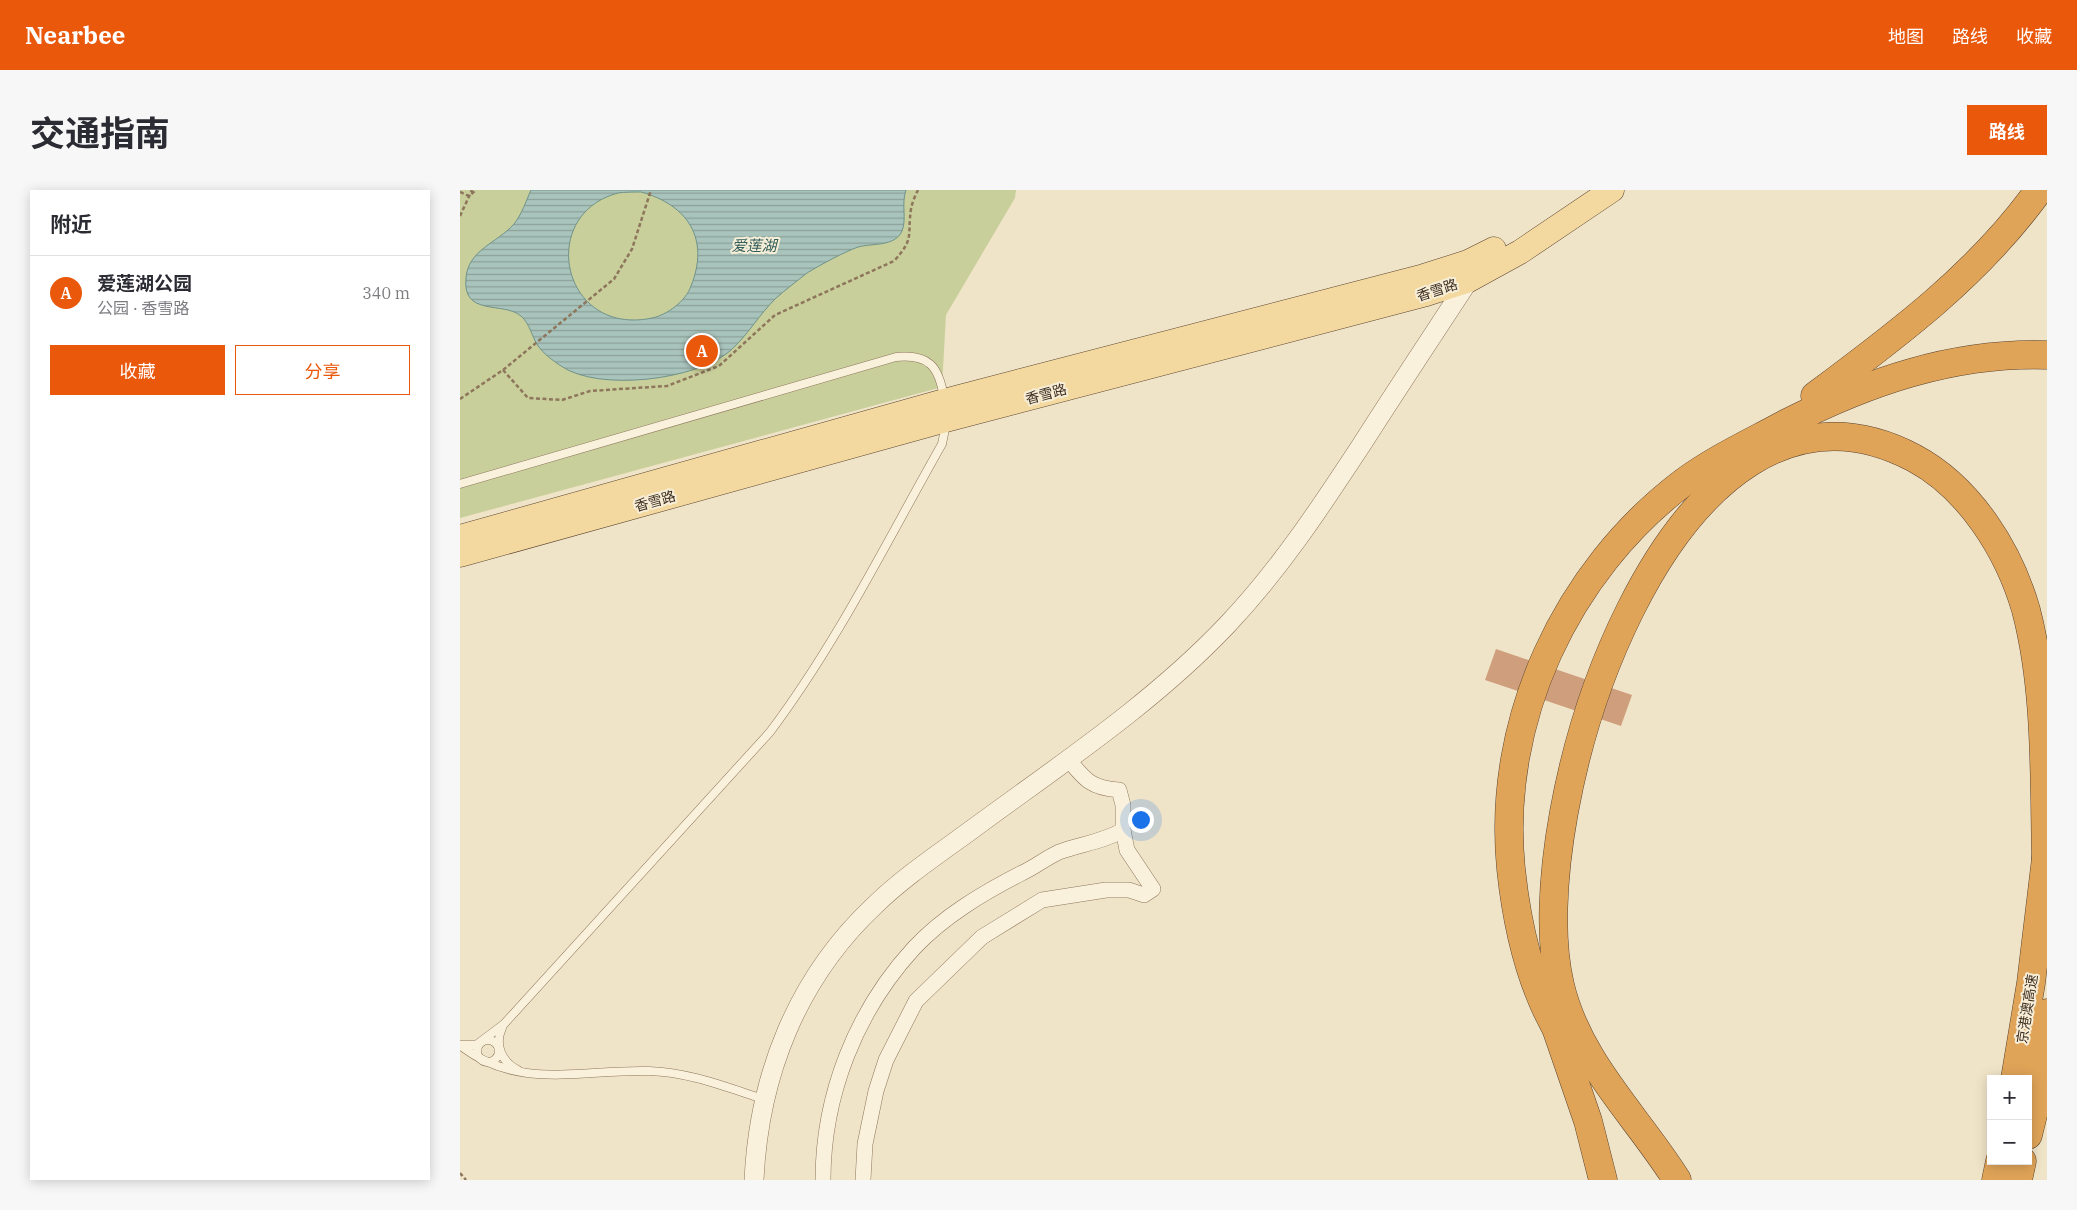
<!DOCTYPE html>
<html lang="zh">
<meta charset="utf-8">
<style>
:root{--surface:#fff;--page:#f7f7f7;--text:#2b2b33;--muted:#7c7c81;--line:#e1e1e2;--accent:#ea580c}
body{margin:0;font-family:"IBM Plex Serif","Noto Sans SC",serif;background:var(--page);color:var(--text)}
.controls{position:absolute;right:15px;bottom:15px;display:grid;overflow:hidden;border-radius:0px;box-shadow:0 2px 12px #0003}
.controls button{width:45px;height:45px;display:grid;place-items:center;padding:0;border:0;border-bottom:1px solid var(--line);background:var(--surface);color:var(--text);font:25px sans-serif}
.you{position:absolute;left:680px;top:629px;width:18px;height:18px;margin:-12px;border:4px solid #fff;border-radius:50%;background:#1a73e8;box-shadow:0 0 0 8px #1a73e833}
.badge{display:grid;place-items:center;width:32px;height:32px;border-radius:50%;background:var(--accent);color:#fff;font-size:16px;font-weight:700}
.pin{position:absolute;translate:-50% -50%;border:2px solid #fff;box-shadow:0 1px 5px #0006}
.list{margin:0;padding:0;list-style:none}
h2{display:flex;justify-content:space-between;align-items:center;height:65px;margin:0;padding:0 20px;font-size:21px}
h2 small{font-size:16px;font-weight:400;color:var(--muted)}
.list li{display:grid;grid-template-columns:32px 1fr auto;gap:15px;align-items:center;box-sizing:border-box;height:75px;padding:0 20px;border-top:1px solid var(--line)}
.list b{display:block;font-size:19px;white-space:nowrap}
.list p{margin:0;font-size:16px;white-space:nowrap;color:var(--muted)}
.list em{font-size:16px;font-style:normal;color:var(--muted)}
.actions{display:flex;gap:10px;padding:15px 20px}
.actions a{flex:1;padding:11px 0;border:1px solid var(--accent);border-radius:0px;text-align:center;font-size:18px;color:var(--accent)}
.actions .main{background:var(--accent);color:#fff}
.map{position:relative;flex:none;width:1587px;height:990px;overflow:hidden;border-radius:0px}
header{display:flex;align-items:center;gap:30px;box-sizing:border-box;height:70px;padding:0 25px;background:var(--accent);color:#fff}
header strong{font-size:24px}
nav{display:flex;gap:28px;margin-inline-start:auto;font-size:18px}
.intro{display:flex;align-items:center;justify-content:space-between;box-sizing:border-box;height:120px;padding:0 30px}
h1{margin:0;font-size:35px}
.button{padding:12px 22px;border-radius:0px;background:var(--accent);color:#fff;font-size:18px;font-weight:700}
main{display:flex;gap:30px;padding:0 30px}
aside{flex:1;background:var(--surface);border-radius:0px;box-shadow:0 2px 12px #0003}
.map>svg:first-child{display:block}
</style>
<header>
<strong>Nearbee</strong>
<nav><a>地图</a><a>路线</a><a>收藏</a></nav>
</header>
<div class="intro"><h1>交通指南</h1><a class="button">路线</a></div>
<main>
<aside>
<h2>附近<small></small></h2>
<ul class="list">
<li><span class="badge">A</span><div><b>爱莲湖公园</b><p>公园 · 香雪路</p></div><em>340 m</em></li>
</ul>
<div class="actions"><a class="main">收藏</a><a>分享</a></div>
</aside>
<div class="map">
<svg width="1587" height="990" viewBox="0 0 1587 990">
<defs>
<pattern id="water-rules" width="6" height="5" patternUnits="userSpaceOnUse" patternTransform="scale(1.25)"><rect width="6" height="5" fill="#a9c4bc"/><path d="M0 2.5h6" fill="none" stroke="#8ba098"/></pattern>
</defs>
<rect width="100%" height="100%" fill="#f0e4c8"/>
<!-- park -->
<path fill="#c9cf9b" d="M 0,0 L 556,0 L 555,8 L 486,125 L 482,197 L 0,328 Z"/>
<!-- water -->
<path fill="url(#water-rules)" stroke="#6f938a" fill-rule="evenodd" d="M 71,0 L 446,0 C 441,14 447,29 442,41 C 435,57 412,53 398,57 C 384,62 360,75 347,83 C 337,91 325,100 315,109 C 299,125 287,146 270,161 C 236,190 139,202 101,176 C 92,170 84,164 78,156 C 72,147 70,134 61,126 C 43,111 2,127 6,88 C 8,60 37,53 54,34 C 62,24 66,11 71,0 ZM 181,2 C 228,15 250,49 231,96 C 226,111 207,125 192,128 C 102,147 76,25 158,3 C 165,2 174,2 181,2 Z"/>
<!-- building -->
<path fill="#cf9f7d" d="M 1036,459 L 1172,505 L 1161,536 L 1025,490 Z"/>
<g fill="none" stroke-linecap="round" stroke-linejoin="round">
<defs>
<g id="service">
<path d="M 0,294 L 436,167 C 469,164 479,176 484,208"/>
<path d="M 42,838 C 34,855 42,872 58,880"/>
<circle cx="28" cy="861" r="11"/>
<path d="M 0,855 L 16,855 L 44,834 L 310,542 C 377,453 427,351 482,254 L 486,234"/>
<path d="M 1,856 C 59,901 123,879 189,881 C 228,882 266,897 303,909"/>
</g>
<g id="minor">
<path d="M 363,990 C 363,905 396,821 454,758 C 484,726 523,703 562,683 C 575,677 586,668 599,662 C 620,654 643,652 663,640 L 663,615 L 659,600 C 631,598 625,590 608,569"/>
<path d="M 403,990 L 405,954 L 416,901 L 426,870 L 456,811 L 522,747 L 582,710 L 646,700 L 669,700 L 684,705 L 693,699 L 667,660 L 663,640"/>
</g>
<path id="tertiary" d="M 294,990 C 299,885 337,788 415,715 C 446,685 483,661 518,635 C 604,572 694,512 767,435 C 820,379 860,318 902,254 C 937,199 973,145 1009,90 L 1010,83"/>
<g id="primary">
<path d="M 0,347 L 484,211 L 964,86 L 1008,72 L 1034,59"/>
<path d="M 0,365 L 486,230 L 963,105 L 1009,90 L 1060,62 L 1152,0"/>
</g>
<g id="motorway">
<path d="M 1355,206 C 1437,145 1519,84 1579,0"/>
<path d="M 1096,838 L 1128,931 L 1143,990"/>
<path d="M 1102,848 C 1071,799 1057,736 1051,679 C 1036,531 1106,381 1224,292 C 1255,269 1290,253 1325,234 C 1407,192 1493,162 1587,165"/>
<path d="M 1555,889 L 1571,793 L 1587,660"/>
<path d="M 1568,945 L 1580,896 L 1587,823"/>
<path d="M 1217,990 C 1177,926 1118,872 1100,795 C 1059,625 1211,139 1454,268 C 1510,298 1549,361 1566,420 C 1587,500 1584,588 1586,670"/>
<path d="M 1536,990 L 1540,971"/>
<path d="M 1558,990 L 1562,971"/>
</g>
</defs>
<!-- service casing -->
<use href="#service" stroke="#8d765c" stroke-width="9"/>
<!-- minor casing -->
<use href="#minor" stroke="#8d765c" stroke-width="16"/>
<!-- tertiary casing -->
<use href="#tertiary" stroke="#8d765c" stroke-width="20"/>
<!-- primary casing -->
<use href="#primary" stroke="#5b4430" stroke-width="25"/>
<!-- motorway casing -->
<use href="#motorway" stroke="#5b4430" stroke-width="29"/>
<!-- path -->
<g stroke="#8d765c" stroke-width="2.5" stroke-dasharray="4 2.5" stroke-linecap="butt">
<path d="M 0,2 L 9,6 L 16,0"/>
<path d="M 0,26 L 12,0"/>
<path d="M 43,180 L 68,208 L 102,210 L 130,201 L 207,196 L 259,176 L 315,125 L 434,71 C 455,48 447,46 451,19 C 452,13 455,6 458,0"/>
<path d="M 0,209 L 43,180 L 154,89 L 172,59 L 191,0"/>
<path d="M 0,983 L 6,990"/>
</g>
<!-- service -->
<use href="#service" stroke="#faf1dc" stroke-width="8"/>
<!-- minor -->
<use href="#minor" stroke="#faf1dc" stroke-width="15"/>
<!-- tertiary -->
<use href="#tertiary" stroke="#faf1dc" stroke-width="19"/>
<!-- primary -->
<use href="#primary" stroke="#f3d9a0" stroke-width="24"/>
<!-- motorway -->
<use href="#motorway" stroke="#e0a458" stroke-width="28"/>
</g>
<g text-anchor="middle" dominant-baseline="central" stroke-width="4" stroke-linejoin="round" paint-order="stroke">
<!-- street labels -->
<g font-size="14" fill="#3d2e20" stroke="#f7eed8">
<text transform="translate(977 100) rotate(-18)">香雪路</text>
<text transform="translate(586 204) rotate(-15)">香雪路</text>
<text transform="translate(195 311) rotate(-16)">香雪路</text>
<text transform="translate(1567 819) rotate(-81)">京港澳高速</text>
</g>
<!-- water labels -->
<g font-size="15" font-style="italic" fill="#2f5d5a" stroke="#f7eed8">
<text x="294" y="55">爱莲湖</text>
</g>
</g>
</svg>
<div class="controls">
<button>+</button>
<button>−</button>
</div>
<div class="you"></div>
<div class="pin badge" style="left:242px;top:161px">A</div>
</div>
</main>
